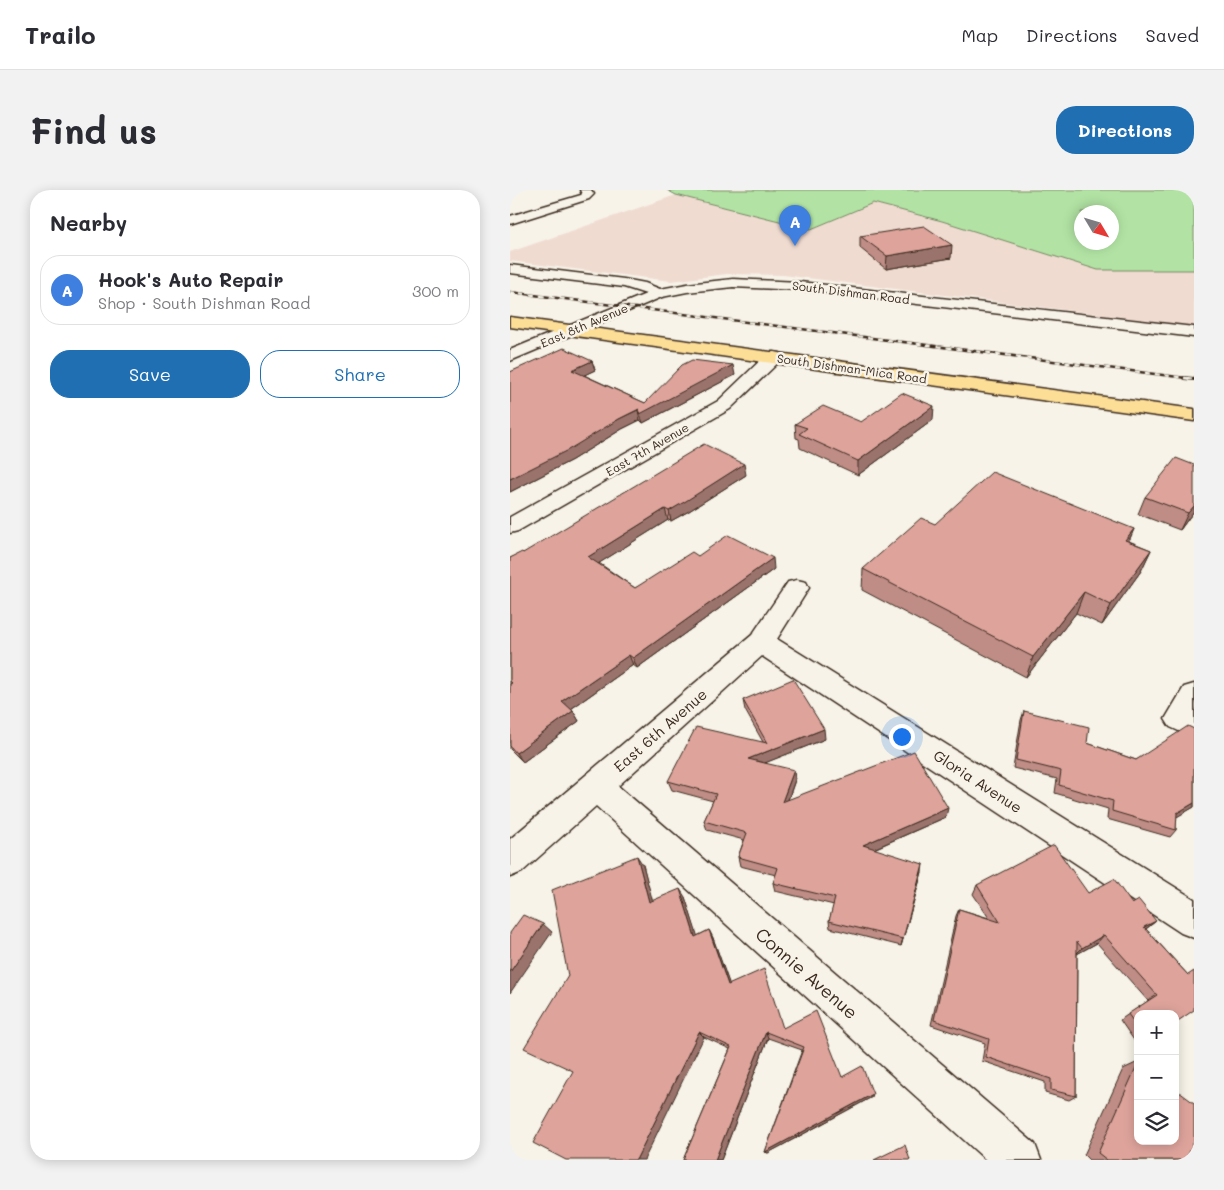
<!DOCTYPE html>
<meta charset="utf-8">
<style>
:root{--surface:#fff;--page:#f2f2f3;--text:#2b2b33;--muted:#7c7c81;--line:#e1e1e2;--accent:#1f6fb2}
body{margin:0;font-family:Mali,sans-serif;background:var(--page);color:var(--text)}
.controls{position:absolute;right:15px;bottom:15px;display:grid;overflow:hidden;border-radius:10px;box-shadow:0 2px 12px #0003}
.controls button{width:45px;height:45px;display:grid;place-items:center;padding:0;border:0;border-bottom:1px solid var(--line);background:var(--surface);color:var(--text);font:25px sans-serif}
.compass{position:absolute;left:564px;top:15px;width:45px;height:45px;border-radius:50%;background:var(--surface);box-shadow:0 2px 12px #0003;rotate:128deg}
.you{position:absolute;left:391px;top:546px;width:18px;height:18px;margin:-12px;border:4px solid #fff;border-radius:50%;background:#1a73e8;box-shadow:0 0 0 8px #1a73e833}
.badge{display:grid;place-items:center;width:32px;height:32px;border-radius:50%;background:var(--accent);color:#fff;font-size:16px;font-weight:700}
.pin{position:absolute;translate:-50% -41px;filter:drop-shadow(0 1px 2px #0008)}
.pin::after{content:'';position:absolute;top:26px;width:18px;height:15px;background:inherit;clip-path:polygon(0 0,100% 0,50% 100%)}
.list{margin:0;padding:0;list-style:none}
h2{display:flex;justify-content:space-between;align-items:center;height:65px;margin:0;padding:0 20px;font-size:21px}
h2 small{font-size:16px;font-weight:400;color:var(--muted)}
.list li{display:grid;grid-template-columns:32px 1fr auto;gap:15px;align-items:center;box-sizing:border-box;height:70px;margin:0 10px 10px;padding:0 10px;border:1px solid var(--line);border-radius:20px}
.list b{display:block;font-size:19px;white-space:nowrap}
.list p{margin:0;font-size:16px;white-space:nowrap;color:var(--muted)}
.list em{font-size:16px;font-style:normal;color:var(--muted)}
.actions{display:flex;gap:10px;padding:15px 20px}
.actions a{flex:1;padding:11px 0;border:1px solid var(--accent);border-radius:20px;text-align:center;font-size:18px;color:var(--accent)}
.actions .main{background:var(--accent);color:#fff}
.icon{flex:none;width:28px;height:28px;fill:none;stroke:currentColor;stroke-width:2;stroke-linecap:round;stroke-linejoin:round}
.map{position:relative;flex:none;width:684px;height:970px;overflow:hidden;border-radius:20px}
header{display:flex;align-items:center;gap:30px;box-sizing:border-box;height:70px;padding:0 25px;background:var(--surface);border-bottom:1px solid var(--line)}
header strong{font-size:24px}
nav{display:flex;gap:28px;margin-inline-start:auto;font-size:18px}
.intro{display:flex;align-items:center;justify-content:space-between;box-sizing:border-box;height:120px;padding:0 30px}
h1{margin:0;font-size:35px}
.button{padding:12px 22px;border-radius:20px;background:var(--accent);color:#fff;font-size:18px;font-weight:700}
main{display:flex;gap:30px;padding:0 30px}
aside{flex:1;background:var(--surface);border-radius:20px;box-shadow:0 2px 12px #0003}
.map>svg:first-child{display:block}
</style>
<header>
<strong>Trailo</strong>
<nav><a>Map</a><a>Directions</a><a>Saved</a></nav>
</header>
<div class="intro"><h1>Find us</h1><a class="button">Directions</a></div>
<main>
<aside>
<h2>Nearby<small></small></h2>
<ul class="list">
<li><span class="badge" style="background:#3f7fe0">A</span><div><b>Hook's Auto Repair</b><p>Shop · South Dishman Road</p></div><em>300 m</em></li>
</ul>
<div class="actions"><a class="main">Save</a><a>Share</a></div>
</aside>
<div class="map">
<svg width="684" height="970" viewBox="0 0 684 970">
<rect width="100%" height="100%" fill="#f7f3e8"/>
<filter id="ink" filterUnits="userSpaceOnUse"><feTurbulence type="fractalNoise" baseFrequency=".02" numOctaves="2"/><feDisplacementMap in="SourceGraphic" scale="10" xChannelSelector="R" yChannelSelector="G"/><feConvolveMatrix kernelMatrix="1 2 1 2 8 2 1 2 1" color-interpolation-filters="sRGB"/></filter>
<g filter="url(#ink)">
<!-- built -->
<path fill="#f0dbd1" d="M 166,5 L 301,39 L 363,13 L 432,31 L 588,80 L 684,80 L 684,136 L 273,85 L 217,84 L 161,91 L 0,71 L 0,62 Z"/>
<!-- green -->
<path fill="#b2e3a4" stroke="#768661" fill-rule="evenodd" d="M 157,0 L 684,0 L 684,80 L 588,80 L 432,31 L 363,13 L 301,39 L 166,5 ZM 572,22 L 602,22 L 602,52 L 572,52 Z"/>
<g fill="none" stroke-linecap="round" stroke-linejoin="round">
<defs>
<g id="minor">
<path d="M 70,0 L 81,0 L 84,4 L 79,9 L 0,34 L 0,26 L 71,5 L 72,4 Z"/>
<path d="M 0,75 L 114,89 L 135,93 L 150,99 L 177,94 L 223,89 L 290,92 L 684,137 L 684,147 L 290,100 L 223,97 L 177,102 L 152,107 L 0,171 L 0,160 L 136,104 L 114,97 L 0,83 Z"/>
<path d="M 264,162 L 270,163 L 272,167 L 270,171 L 220,219 L 8,341 L 0,343 L 0,327 L 208,211 L 258,163 Z"/>
<path d="M 287,390 L 296,392 L 299,398 L 267,449 L 684,709 L 684,748 L 671,743 L 252,466 L 108,596 L 525,954 L 531,970 L 476,970 L 86,616 L 12,682 L 0,687 L 0,649 L 242,445 L 278,392 Z"/>
<path d="M 684,494 L 684,548 L 660,537 L 655,529 L 674,497 Z"/>
</g>
<path id="major" d="M 0,127 L 684,219 L 684,231 L 0,137 Z"/>
</defs>
<!-- minor casing -->
<use href="#minor" stroke="#3b2a1e" stroke-width="3"/>
<!-- major casing -->
<use href="#major" stroke="#3b2a1e" stroke-width="3"/>
<!-- minor -->
<use href="#minor" fill="#f7f3e8" fill-rule="evenodd"/>
<!-- major -->
<use href="#major" fill="#fdde96" fill-rule="evenodd"/>
<defs>
<path id="rail-far1" d="M 0,102 L 684,189"/>
<path id="rail" d="M 674,188 L 684,189"/>
</defs>
<!-- rail-far1 casing -->
<use href="#rail-far1" stroke="#3b2a1e" stroke-width="2.5"/>
<!-- rail casing -->
<use href="#rail" stroke="#3b2a1e" stroke-width="4"/>
<!-- rail-far1 -->
<use href="#rail-far1" stroke="#f7f3e8" stroke-width="2" stroke-dasharray="5" stroke-linecap="butt"/>
<!-- rail -->
<use href="#rail" stroke="#f7f3e8" stroke-width="2.5" stroke-dasharray="8" stroke-linecap="butt"/>
</g>
<!-- wall -->
<g fill="#bf8d86" stroke="#3b2a1e">
<path d="M 350,46 L 441,68 L 376,79 L 350,58 Z"/>
<path d="M 82,171 L 85,180 L 74,185 L 135,213 L 225,185 L 133,233 L 130,230 L 112,239 L 62,270 L 0,302 L 0,182 Z"/>
<path d="M 423,230 L 348,285 L 290,258 L 289,249 L 286,248 L 285,234 Z"/>
<path d="M 236,285 L 179,321 L 161,331 L 158,330 L 89,373 L 125,398 L 188,366 L 264,379 L 127,478 L 123,475 L 61,519 L 63,521 L 69,531 L 13,572 L 0,559 L 0,368 L 13,363 Z"/>
<path d="M 635,307 L 684,321 L 670,340 L 628,324 Z"/>
<path d="M 425,334 L 624,339 L 619,351 L 641,360 L 631,381 L 592,435 L 566,423 L 516,487 L 352,400 L 353,379 Z"/>
<path d="M 233,510 L 315,549 L 254,573 L 285,590 L 278,610 L 436,627 L 364,659 L 412,682 L 391,756 L 320,738 L 319,731 L 324,715 L 265,701 L 263,693 L 266,685 L 230,676 L 228,667 L 234,650 L 197,640 L 194,631 L 203,611 L 162,600 L 158,591 L 253,552 L 235,520 Z"/>
<path d="M 514,521 L 577,553 L 626,570 L 684,539 L 684,617 L 666,627 L 666,640 L 660,647 L 597,629 L 598,619 L 545,603 L 547,589 L 503,578 L 511,530 Z"/>
<path d="M 133,675 L 142,711 L 175,707 L 187,746 L 199,740 L 203,748 L 219,794 L 274,838 L 332,887 L 362,907 L 258,963 L 255,962 L 292,860 L 258,848 L 211,970 L 173,970 L 220,859 L 194,847 L 63,881 L 58,786 Z"/>
<path d="M 467,695 L 578,703 L 622,714 L 646,731 L 636,739 L 678,785 L 628,824 L 628,856 L 610,830 L 638,811 L 587,753 L 567,764 L 566,906 L 559,910 L 535,903 L 535,892 L 472,871 L 475,853 L 421,835 L 446,726 L 449,719 L 479,728 L 463,704 Z"/>
<path d="M 628,872 L 628,951 L 676,970 L 579,970 L 574,965 L 613,879 Z"/>
</g>
<!-- shaded-wall -->
<g fill="#9b736d" stroke="#3b2a1e">
<path d="M 442,55 L 441,68 L 376,79 L 377,66 Z"/>
<path d="M 82,171 L 85,180 L 66,189 L 62,180 Z"/>
<path d="M 223,175 L 225,185 L 133,233 L 130,224 L 128,220 L 130,230 L 112,239 L 62,270 L 0,302 L 0,289 L 109,229 Z"/>
<path d="M 424,216 L 423,230 L 348,285 L 348,271 Z"/>
<path d="M 234,274 L 236,285 L 179,321 L 161,331 L 159,321 Z"/>
<path d="M 684,316 L 684,321 L 670,340 L 678,323 Z"/>
<path d="M 155,319 L 158,330 L 83,377 L 78,367 Z"/>
<path d="M 624,339 L 615,360 L 615,350 Z"/>
<path d="M 641,360 L 631,381 L 592,435 L 601,415 Z"/>
<path d="M 263,368 L 264,379 L 127,478 L 123,468 Z"/>
<path d="M 574,402 L 566,423 L 516,487 L 523,467 Z"/>
<path d="M 119,465 L 123,475 L 58,521 L 52,511 Z"/>
<path d="M 63,521 L 69,531 L 13,572 L 6,563 Z"/>
<path d="M 314,539 L 315,549 L 240,579 L 238,569 Z"/>
<path d="M 284,580 L 285,590 L 274,621 L 272,612 Z"/>
<path d="M 684,613 L 684,617 L 660,631 L 667,623 Z"/>
<path d="M 438,618 L 436,627 L 352,664 L 353,655 Z"/>
<path d="M 127,666 L 133,675 L 145,720 L 139,712 Z"/>
<path d="M 413,674 L 412,682 L 391,756 L 393,749 Z"/>
<path d="M 170,699 L 175,707 L 190,754 L 185,747 Z"/>
<path d="M 646,731 L 637,738 L 626,745 L 634,737 Z"/>
<path d="M 33,734 L 42,742 L 0,803 L 0,782 Z"/>
<path d="M 199,740 L 203,748 L 222,801 L 218,795 Z"/>
<path d="M 594,745 L 587,753 L 565,765 L 572,758 Z"/>
<path d="M 189,842 L 194,847 L 134,970 L 126,970 Z"/>
<path d="M 256,842 L 258,848 L 211,970 L 205,970 Z"/>
<path d="M 363,904 L 362,907 L 258,963 L 255,962 Z"/>
</g>
<!-- building -->
<g fill="#dea49c" stroke="#3b2a1e">
<path d="M 414,36 L 442,55 L 377,66 L 350,46 Z"/>
<path d="M 54,158 L 82,171 L 62,180 L 135,213 L 172,175 L 182,170 L 223,175 L 130,224 L 128,220 L 129,219 L 109,229 L 58,260 L 0,289 L 0,182 Z"/>
<path d="M 392,203 L 424,216 L 348,271 L 289,244 L 297,238 L 285,234 L 313,216 L 351,232 Z"/>
<path d="M 194,254 L 234,274 L 176,311 L 159,321 L 155,319 L 78,367 L 125,398 L 182,362 L 188,366 L 218,345 L 263,368 L 123,468 L 119,465 L 52,511 L 63,521 L 6,563 L 0,556 L 0,494 L 2,493 L 0,491 L 0,368 L 12,362 L 13,363 Z"/>
<path d="M 666,268 L 684,275 L 684,316 L 678,323 L 635,307 Z"/>
<path d="M 482,282 L 624,339 L 615,350 L 641,360 L 601,415 L 574,402 L 523,467 L 353,379 L 411,328 L 425,334 Z"/>
<path d="M 283,489 L 314,539 L 238,569 L 284,580 L 272,612 L 404,561 L 438,618 L 353,655 L 413,674 L 393,749 L 319,731 L 325,708 L 263,693 L 268,678 L 228,667 L 237,643 L 194,631 L 206,604 L 158,591 L 186,537 L 257,553 L 233,510 Z"/>
<path d="M 514,521 L 579,537 L 577,553 L 626,570 L 678,536 L 684,539 L 684,613 L 667,623 L 666,640 L 602,621 L 603,611 L 549,595 L 551,581 L 506,570 Z"/>
<path d="M 544,655 L 578,703 L 604,689 L 622,714 L 629,710 L 646,731 L 634,737 L 678,785 L 684,781 L 684,820 L 665,833 L 665,824 L 628,824 L 628,838 L 618,824 L 647,805 L 594,745 L 572,758 L 567,752 L 566,906 L 541,900 L 541,889 L 476,867 L 479,849 L 424,830 L 449,719 L 490,732 L 467,695 Z"/>
<path d="M 127,666 L 139,712 L 170,699 L 185,747 L 199,740 L 218,795 L 254,779 L 273,838 L 306,821 L 332,887 L 352,876 L 363,904 L 255,962 L 294,857 L 256,842 L 205,970 L 173,970 L 221,857 L 189,842 L 126,970 L 56,970 L 23,953 L 63,881 L 14,858 L 58,786 L 42,700 Z"/>
<path d="M 13,725 L 33,734 L 0,782 L 0,743 Z"/>
<path d="M 628,873 L 628,951 L 665,951 L 665,899 L 684,913 L 684,951 L 676,970 L 597,970 L 588,963 Z"/>
<path d="M 395,955 L 400,970 L 364,970 Z"/>
</g>
</g>
<g text-anchor="middle" dominant-baseline="central" stroke-width="5" stroke-linejoin="round" paint-order="stroke">
<!-- far-street labels -->
<g font-size="12" fill="#3b2a1e" stroke="#f7f3e8">
<text transform="translate(341 102) rotate(7)">South Dishman Road</text>
<text transform="translate(74 135) rotate(-23)">East 8th Avenue</text>
<text transform="translate(342 178) rotate(8)">South Dishman-Mica Road</text>
<text transform="translate(137 259) rotate(-30)">East 7th Avenue</text>
</g>
<!-- street labels -->
<g font-size="15" fill="#3b2a1e" stroke="#f7f3e8">
<text transform="translate(150 540) rotate(-41)">East 6th Avenue</text>
<text transform="translate(468 591) rotate(33)">Gloria Avenue</text>
</g>
<!-- near-street labels -->
<g font-size="18" fill="#3b2a1e" stroke="#f7f3e8">
<text transform="translate(297 783) rotate(41)">Connie Avenue</text>
</g>
</g>
</svg>
<div class="controls">
<button>+</button>
<button>−</button>
<button><svg class="icon" aria-label="layers" viewBox="0 0 24 24"><path d="M12 4l9 5-9 5-9-5zM3 14l9 5 9-5"/></svg></button>
</div>
<svg class="compass" viewBox="-18 -18 36 36"><path d="M0-13l5 13h-10z" fill="#e53935"/><path d="M0 13l5-13h-10z" fill="#7c7c81"/></svg>
<div class="you"></div>
<div class="pin badge" style="left:285px;top:56px;background:#3f7fe0">A</div>
</div>
</main>
